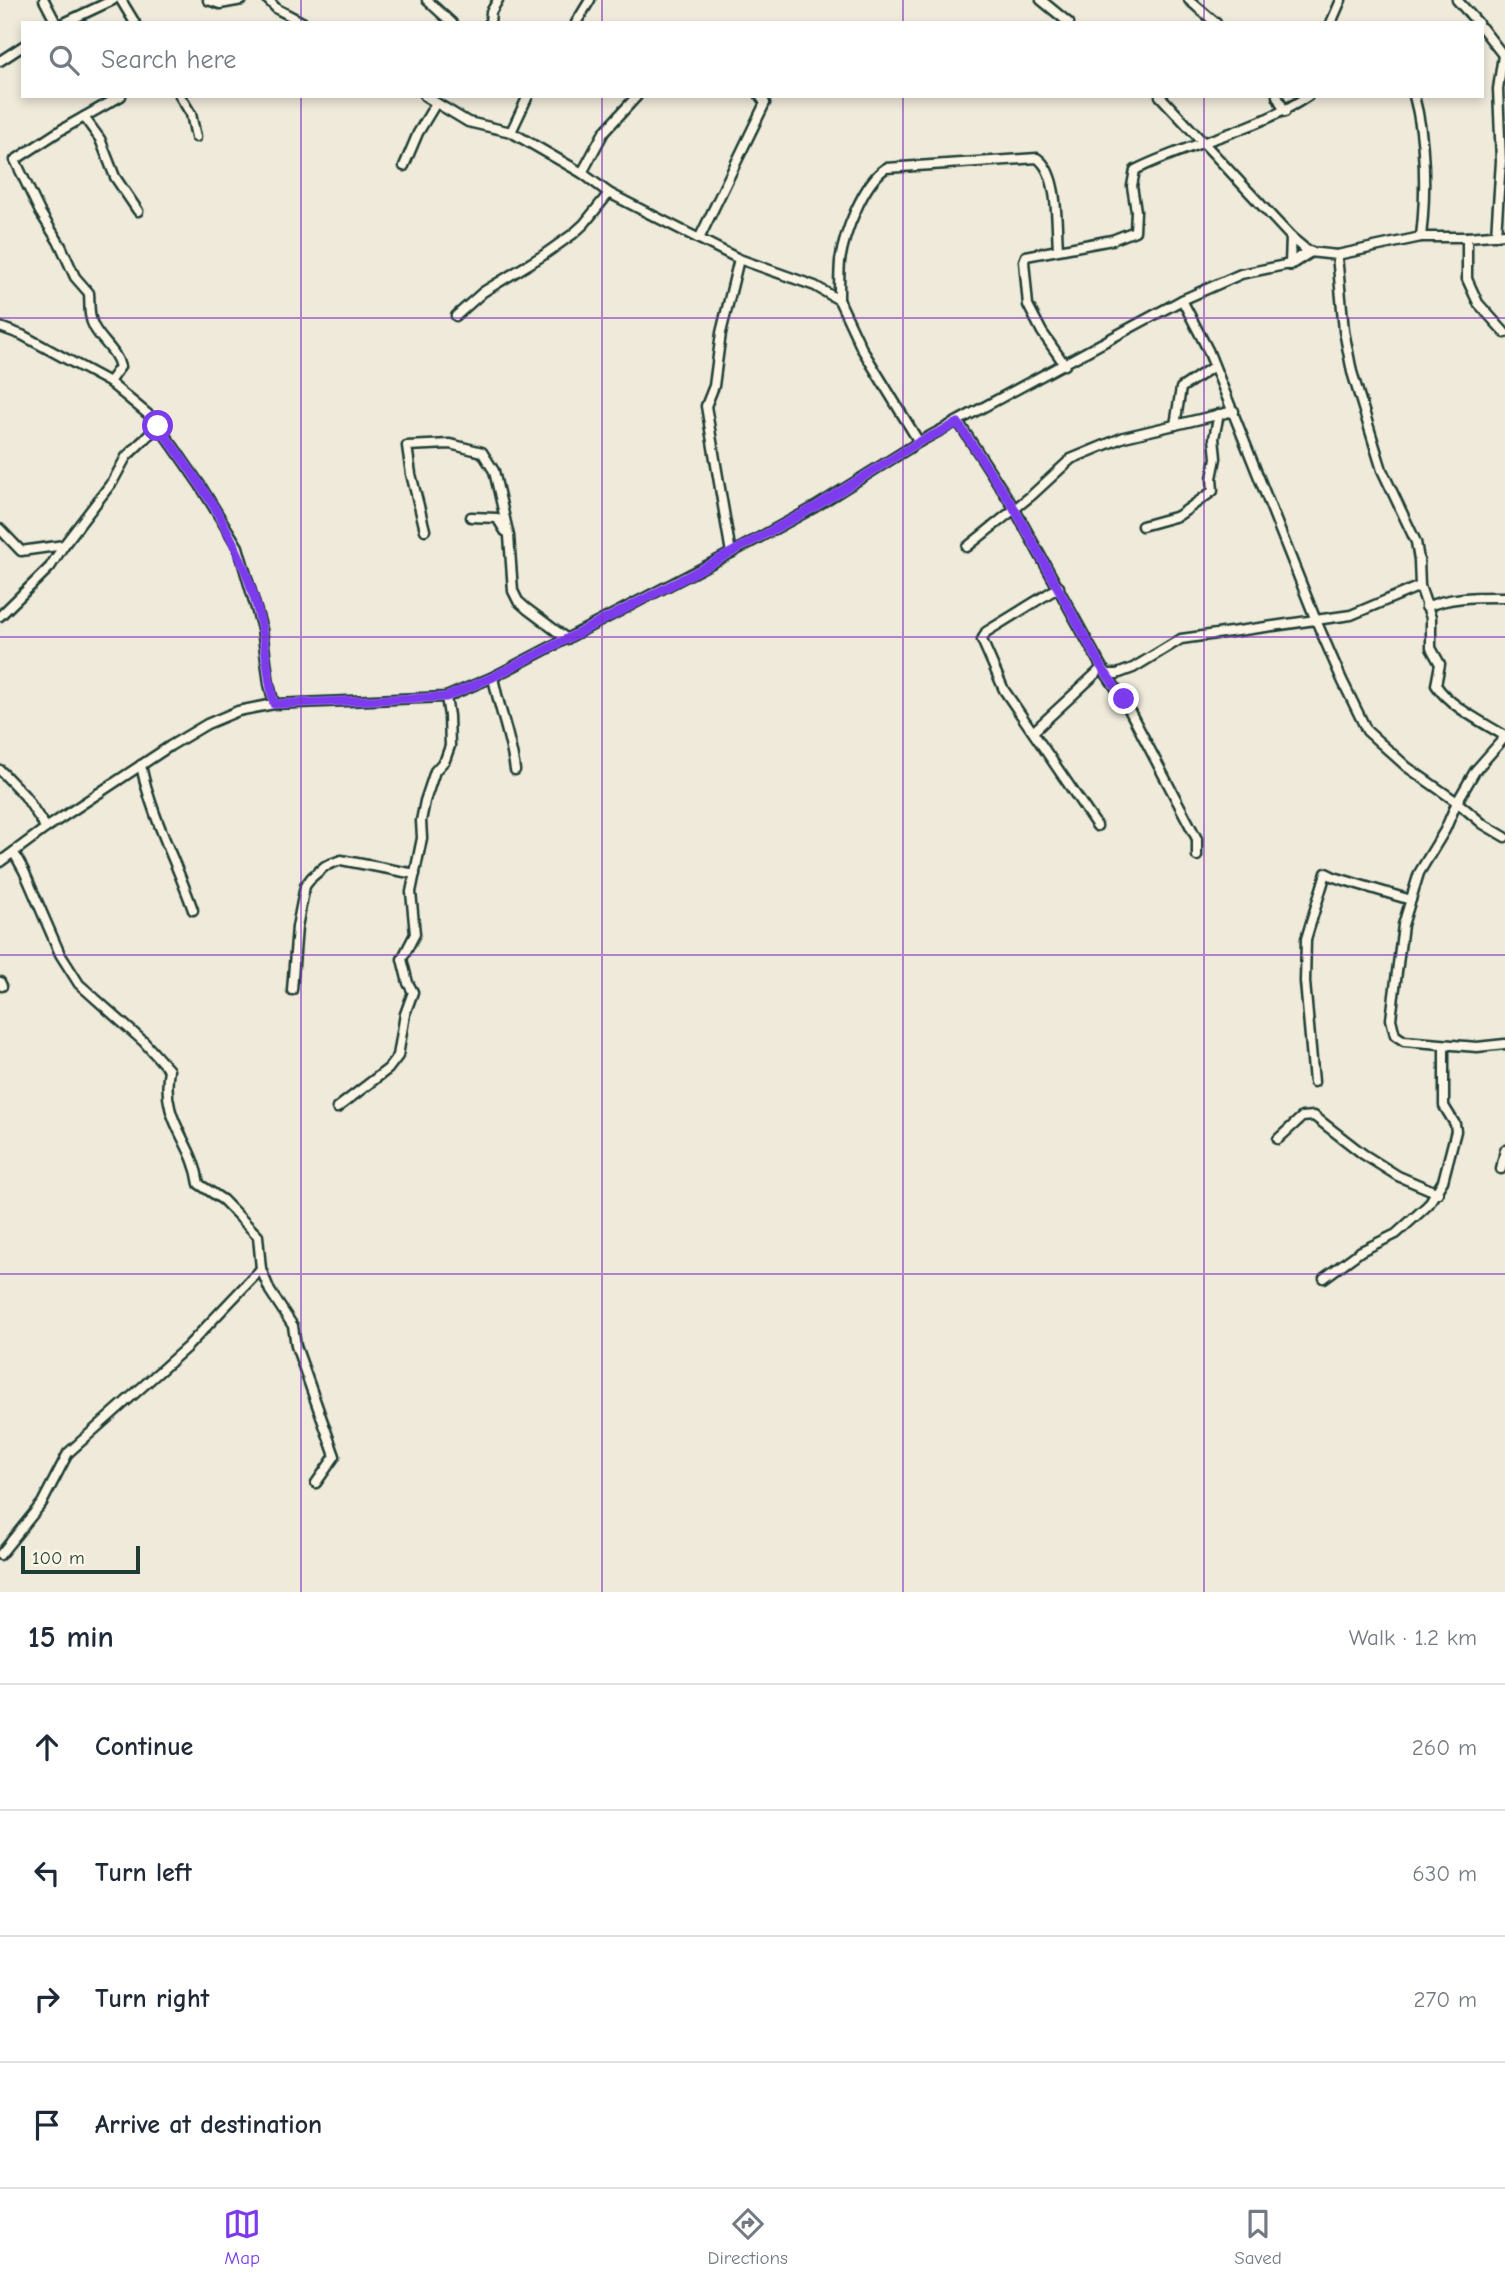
<!DOCTYPE html>
<meta charset="utf-8">
<style>
:root{--surface:#fff;--page:#f2f2f3;--text:#1f2937;--muted:#747a83;--line:#e0e1e3;--accent:#7c3aed}
body{margin:0;font-family:"Comic Neue",sans-serif;background:var(--page);color:var(--text)}
.scale{position:absolute;left:21px;bottom:18px;width:119px;box-sizing:border-box;padding-left:7px;border:4px solid #1f3d34;border-top:0;font-size:19px;line-height:24px;white-space:nowrap;color:#1f3d34;-webkit-text-stroke:5px #fcf5e5;paint-order:stroke}
.stop{position:absolute;width:21px;height:21px;margin:-16px;border:5px solid #7c3aed;border-radius:50%;background:#fff}
.stop.end{background:#7c3aed;border-color:#fff;box-shadow:0 2px 7px #0008}
.list{margin:0;padding:0;list-style:none}
h2{display:flex;justify-content:space-between;align-items:center;height:91px;margin:0;padding:0 28px;font-size:30px}
h2 small{font-size:23px;font-weight:400;color:var(--muted)}
.list li{display:grid;grid-template-columns:46px 1fr auto;gap:21px;align-items:center;box-sizing:border-box;height:126px;padding:0 28px;border-top:2px solid var(--line)}
.list b{display:block;font-size:26px;white-space:nowrap}
.list em{font-size:23px;font-style:normal;color:var(--muted)}
.icon{flex:none;width:38px;height:38px;fill:none;stroke:currentColor;stroke-width:2;stroke-linecap:round;stroke-linejoin:round}
.map{position:relative;flex:none;width:1505px;height:1592px;overflow:hidden}
.search{position:absolute;background:var(--surface);box-shadow:0 4px 10px #0003;left:21px;right:21px;top:21px;height:77px;display:flex;align-items:center;gap:18px;box-sizing:border-box;padding:0 24px;border-radius:0px;color:var(--muted);font-size:26px}
.sheet{height:595px;background:var(--surface)}
nav{display:flex;justify-content:space-around;align-items:center;box-sizing:border-box;height:98px;border-top:2px solid var(--line);background:var(--surface);font-size:19px;color:var(--muted)}
nav a{display:grid;justify-items:center;gap:4px}
nav .on{color:var(--accent)}
.map>svg:first-child{display:block}
</style>
<div class="map">
<svg width="1505" height="1592" viewBox="0 0 1505 1592">
<rect width="100%" height="100%" fill="#efeada"/>
<filter id="ink" filterUnits="userSpaceOnUse"><feTurbulence type="fractalNoise" baseFrequency=".0143" numOctaves="2"/><feDisplacementMap in="SourceGraphic" scale="14" xChannelSelector="R" yChannelSelector="G"/><feConvolveMatrix kernelMatrix="1 2 1 2 8 2 1 2 1" color-interpolation-filters="sRGB"/></filter>
<g filter="url(#ink)">
<g fill="none" stroke-linecap="round" stroke-linejoin="round">
<defs>
<g id="street">
<path d="M 44,0 L 56,23"/>
<path d="M 121,0 L 135,23"/>
<path d="M 208,0 L 220,4 L 242,0"/>
<path d="M 268,0 L 277,9 L 304,23"/>
<path d="M 427,0 L 452,23"/>
<path d="M 1041,0 L 1069,23"/>
<path d="M 1189,0 L 1216,23"/>
<path d="M 1457,0 L 1478,23"/>
<path d="M 64,23 L 113,0"/>
<path d="M 490,23 L 491,12 L 498,0"/>
<path d="M 576,23 L 590,0"/>
<path d="M 1331,23 L 1341,0"/>
<path d="M 1482,28 L 1503,55 L 1498,89 L 1501,161 L 1496,235"/>
<path d="M 0,61 L 23,46"/>
<path d="M 180,96 L 191,114 L 196,137"/>
<path d="M 425,96 L 468,122 L 511,132"/>
<path d="M 528,96 L 511,132 L 582,173 L 609,193 L 644,211 L 739,259 L 815,286 L 839,300 L 862,349 L 919,442"/>
<path d="M 1160,96 L 1291,237 L 1309,252 L 1337,255 L 1421,237 L 1467,237 L 1505,234"/>
<path d="M 1277,96 L 1285,112"/>
<path d="M 1414,96 C 1426,139 1426,193 1421,237"/>
<path d="M 84,117 L 100,139 L 115,177 L 138,211"/>
<path d="M 404,166 L 418,133 L 436,103"/>
<path d="M 582,173 L 604,132 L 637,96"/>
<path d="M 1467,237 L 1467,279 L 1478,303 L 1505,333"/>
<path d="M 699,239 L 765,103 L 760,96"/>
<path d="M 1337,255 L 1344,331 L 1352,372 L 1382,470 L 1416,542 L 1419,560 L 1420,586 L 1431,618 L 1431,648 L 1440,664 L 1436,685 C 1449,706 1484,723 1505,736"/>
<path d="M 839,300 C 839,287 839,274 840,261 C 844,234 863,183 886,168 L 1037,158 C 1059,173 1056,223 1058,249"/>
<path d="M 1182,300 L 1208,350 L 1315,618 L 1342,680 L 1367,731 L 1407,767 L 1457,802 L 1483,824 L 1505,837"/>
<path d="M 456,316 L 483,292 L 542,256 L 573,234 L 584,224 L 609,193"/>
<path d="M 0,327 L 22,335 L 109,382 L 150,416 L 173,446 L 200,485 L 238,547 L 262,629 L 269,684 L 274,704"/>
<path d="M 1065,365 L 1042,332 L 1028,305 L 1024,261 L 1026,256 L 1112,240 L 1135,231 L 1136,211 L 1132,186 L 1135,170 C 1191,142 1256,131 1308,96"/>
<path d="M 109,382 L 120,367 C 116,350 102,342 94,327 C 88,316 90,305 89,293 L 75,277 L 61,246 L 40,212 L 15,160 L 61,130 L 121,96"/>
<path d="M 959,423 L 1014,508 L 1102,668 L 1124,700 L 1197,839 L 1197,856"/>
<path d="M 1175,425 L 1181,388 L 1214,366"/>
<path d="M 471,517 L 497,518 L 505,531"/>
<path d="M 1142,526 L 1178,516 L 1213,491 L 1212,478 L 1216,458 L 1214,438 L 1219,414"/>
<path d="M 0,529 L 21,551 L 64,545 L 113,481 L 126,457 L 158,426"/>
<path d="M 425,530 L 411,474 L 407,446 L 450,444 L 482,452 L 494,471 L 509,536 L 513,591 L 518,601 L 527,609 L 567,639"/>
<path d="M 967,547 L 1032,495 L 1071,459 L 1124,437 L 1234,411"/>
<path d="M 731,553 L 706,406 L 714,386 L 721,333 L 739,259"/>
<path d="M 1059,587 L 986,632 L 982,640 L 1004,690 L 1097,826"/>
<path d="M 1426,607 C 1451,596 1478,597 1505,597"/>
<path d="M 0,616 L 50,567 L 64,545"/>
<path d="M 493,677 C 499,709 511,738 515,770"/>
<path d="M 1034,731 L 1102,668 L 1108,674 L 1117,674 L 1133,668 L 1181,639 L 1351,615 L 1420,586"/>
<path d="M 1505,737 L 1475,771 L 1457,802 L 1445,830 L 1419,873 L 1403,925 L 1391,1019 L 1395,1035 L 1404,1041 L 1477,1047 L 1505,1044"/>
<path d="M 141,765 C 151,816 176,861 193,910"/>
<path d="M 0,770 L 25,796 L 46,828"/>
<path d="M 14,853 L 24,871 L 60,954 L 79,984 L 144,1042 L 169,1070 C 160,1122 193,1140 199,1184 L 223,1200 L 258,1236 L 261,1269 L 270,1291 L 293,1326 L 296,1346 L 335,1456 L 316,1483"/>
<path d="M 0,862 L 46,828 L 170,746 L 207,724 L 238,711 L 274,704 L 446,697 L 493,677 L 731,553 L 815,507 L 919,442 L 1182,300 L 1241,274 L 1290,264 L 1291,237"/>
<path d="M 0,982 L 2,986"/>
<path d="M 292,990 L 297,927 L 305,886 L 312,877 L 325,866 L 341,860 L 415,874"/>
<path d="M 1314,1082 L 1305,982 L 1306,939 L 1326,873 L 1334,877 L 1411,900"/>
<path d="M 337,1108 L 388,1069 L 398,1056 L 405,1014 L 413,992 L 408,983 L 402,959 L 415,934 L 411,892 L 422,838 L 421,821 L 425,801 L 435,771 L 445,760 L 450,746 L 449,716 L 446,697"/>
<path d="M 1278,1139 L 1302,1117 L 1314,1116 L 1363,1154 L 1398,1176 L 1438,1193"/>
<path d="M 1501,1169 L 1505,1150"/>
<path d="M 1324,1278 L 1361,1251 L 1396,1234 L 1428,1205 L 1443,1181 L 1456,1131 L 1455,1124 L 1444,1106 L 1444,1045"/>
<path d="M 0,1555 L 42,1503 L 68,1453 L 187,1347 L 261,1269"/>
</g>
<path id="secondary" d="M 1290,264 L 1309,252"/>
</defs>
<!-- street casing -->
<use href="#street" stroke="#1f3d34" stroke-width="13"/>
<!-- secondary casing -->
<use href="#secondary" stroke="#1f3d34" stroke-width="16"/>
<!-- street -->
<use href="#street" stroke="#fcf5e5" stroke-width="8"/>
<!-- secondary -->
<use href="#secondary" stroke="#fcf5e5" stroke-width="10"/>
</g>
</g>
<g fill="none" stroke-linecap="round" stroke-linejoin="round" filter="url(#ink)">
<!-- route -->
<path stroke="#7c3aed" stroke-width="9" d="M 158,426 C 206,489 247,550 262,630 C 267,655 268,679 274,704 L 446,697 L 493,677 L 679,581 L 815,507 L 919,442 L 958,423 L 1014,508 L 1102,668 L 1124,699"/>
</g>
<!-- grid -->
<path fill="none" stroke="#7b2cbf" stroke-width="2" stroke-opacity="0.55" d="M 301,0 L 301,23M 602,0 L 602,23M 903,0 L 903,23M 1204,0 L 1204,23M 301,96 L 301,1592M 602,96 L 602,1592M 903,96 L 903,1592M 1204,96 L 1204,1592M 0,318 L 1505,318M 0,637 L 1505,637M 0,955 L 1505,955M 0,1274 L 1505,1274"/>
</svg>
<div class="scale">100 m</div>
<div class="stop" style="left:158px;top:426px"></div>
<div class="stop end" style="left:1124px;top:699px"></div>
<div class="search"><svg class="icon" aria-label="search" viewBox="0 0 24 24"><circle cx="10" cy="10" r="6"/><path d="M15 15l6 6"/></svg>Search here</div>
</div>
<section class="sheet">
<h2>15 min<small>Walk · 1.2 km</small></h2>
<ul class="list">
<li><svg class="icon" aria-label="ahead" viewBox="0 0 24 24"><path d="M12 20V5M6 11l6-6 6 6"/></svg><div><b>Continue</b></div><em>260 m</em></li>
<li><svg class="icon" aria-label="left" viewBox="0 0 24 24"><path d="M17 20v-9H6M10 6l-5 5 5 5"/></svg><div><b>Turn left</b></div><em>630 m</em></li>
<li><svg class="icon" aria-label="right" viewBox="0 0 24 24"><path d="M7 20v-9h11M14 6l5 5-5 5"/></svg><div><b>Turn right</b></div><em>270 m</em></li>
<li><svg class="icon" aria-label="arrive" viewBox="0 0 24 24"><path d="M6 21V4h12l-3 4 3 4H6"/></svg><div><b>Arrive at destination</b></div></li>
</ul>
</section>
<nav>
<a class="on"><svg class="icon" aria-label="map" viewBox="0 0 24 24"><path d="M3 6l6-2 6 2 6-2v14l-6 2-6-2-6 2zM9 4v14M15 6v14"/></svg>Map</a>
<a><svg class="icon" aria-label="directions" viewBox="0 0 24 24"><path d="M12 3l9 9-9 9-9-9zM9 14v-3h6M13 9l2 2-2 2"/></svg>Directions</a>
<a><svg class="icon" aria-label="saved" viewBox="0 0 24 24"><path d="M7 4h10v16l-5-4-5 4z"/></svg>Saved</a>
</nav>
